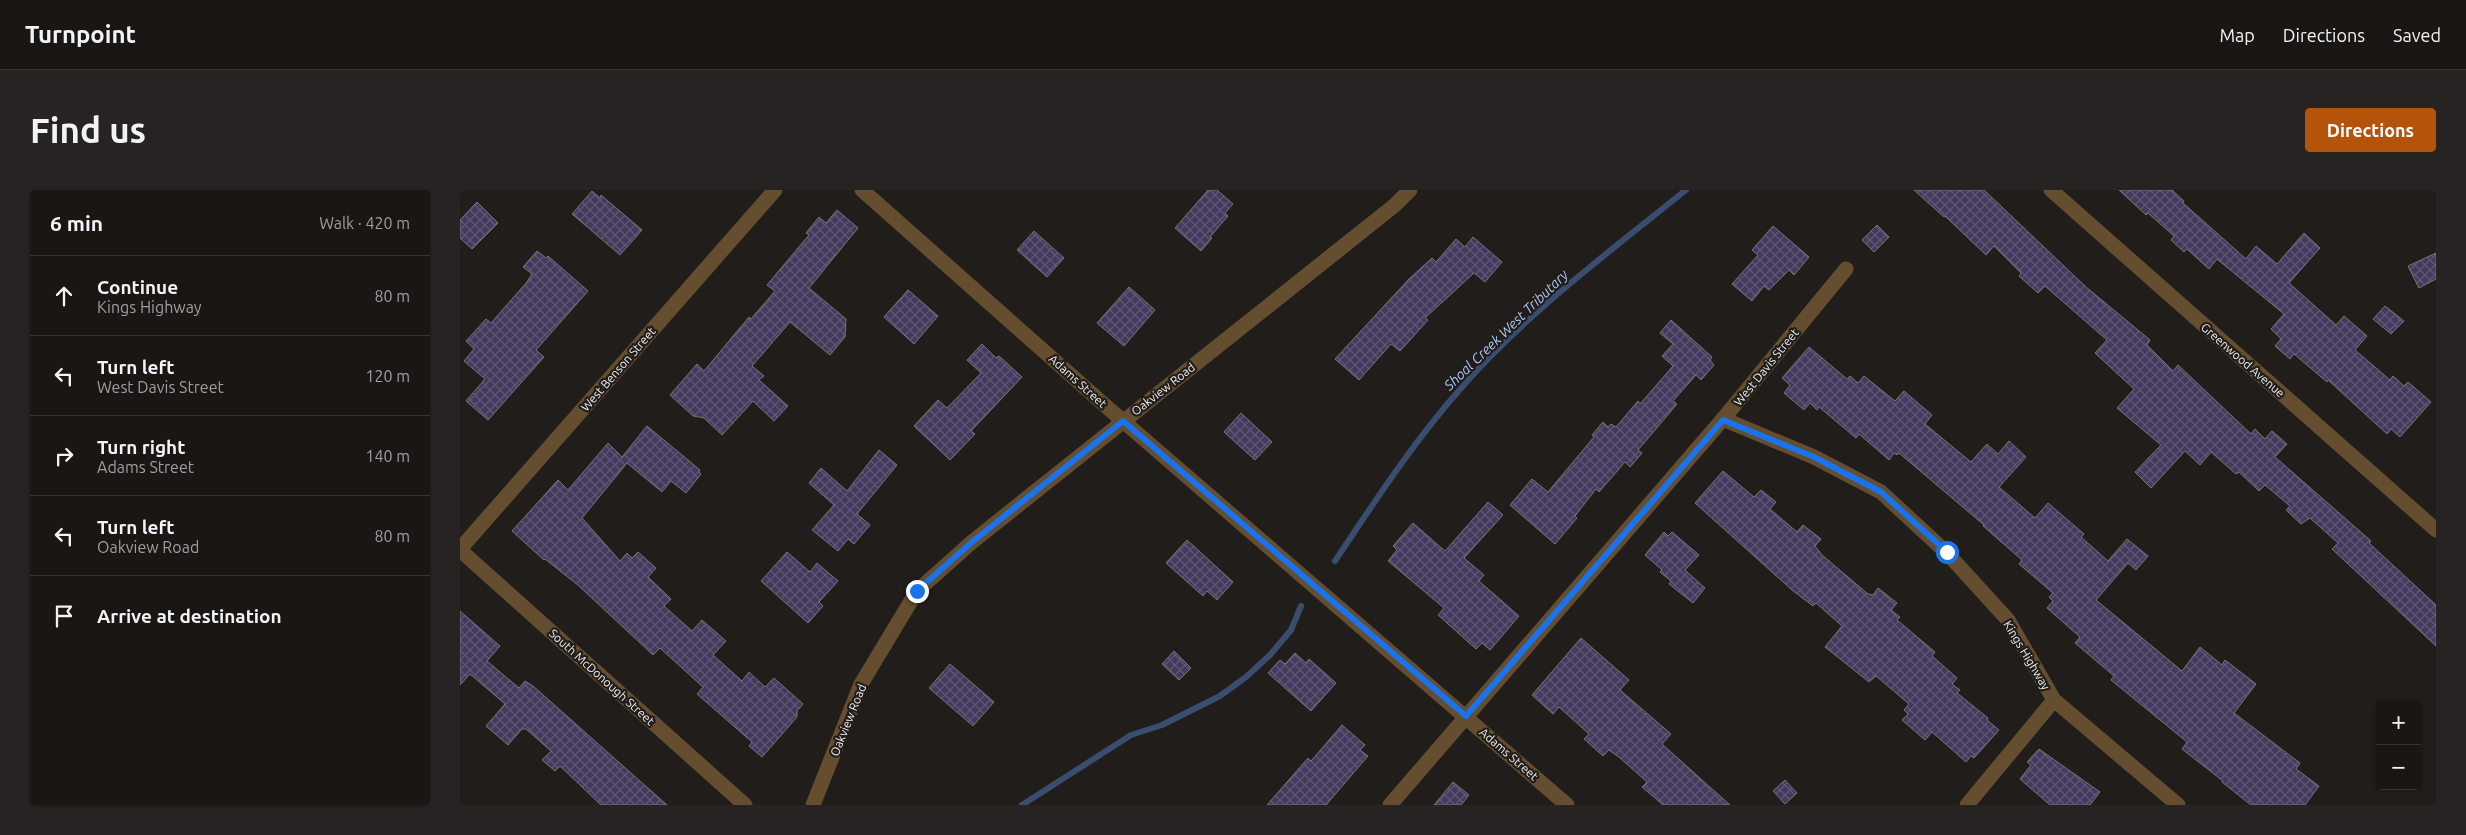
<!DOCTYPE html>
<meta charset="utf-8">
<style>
:root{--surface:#191614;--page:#262322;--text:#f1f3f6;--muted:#9f9fa0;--line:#373534;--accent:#b45309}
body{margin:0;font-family:Ubuntu,sans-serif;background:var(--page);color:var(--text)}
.controls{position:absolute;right:15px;bottom:15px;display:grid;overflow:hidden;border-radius:5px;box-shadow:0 1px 4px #0004}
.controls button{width:45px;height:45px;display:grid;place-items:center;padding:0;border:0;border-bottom:1px solid var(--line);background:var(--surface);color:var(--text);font:25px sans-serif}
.stop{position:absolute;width:15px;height:15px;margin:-11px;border:4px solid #1a73e8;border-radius:50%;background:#fff}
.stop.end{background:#1a73e8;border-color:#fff;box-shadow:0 1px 5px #0008}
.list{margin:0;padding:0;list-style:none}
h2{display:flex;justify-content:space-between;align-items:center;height:65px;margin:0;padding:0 20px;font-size:21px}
h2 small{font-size:16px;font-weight:400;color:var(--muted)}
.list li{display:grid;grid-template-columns:32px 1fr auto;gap:15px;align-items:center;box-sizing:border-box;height:80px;padding:0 20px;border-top:1px solid var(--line)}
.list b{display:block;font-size:19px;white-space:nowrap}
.list p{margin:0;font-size:16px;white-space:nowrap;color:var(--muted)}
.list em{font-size:16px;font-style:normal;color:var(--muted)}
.icon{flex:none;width:28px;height:28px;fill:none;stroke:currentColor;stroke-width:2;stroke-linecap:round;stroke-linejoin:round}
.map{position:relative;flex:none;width:1976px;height:615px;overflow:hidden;border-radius:5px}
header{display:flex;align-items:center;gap:30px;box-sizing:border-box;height:70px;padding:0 25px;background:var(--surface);border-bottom:1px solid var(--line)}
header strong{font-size:24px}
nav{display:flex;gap:28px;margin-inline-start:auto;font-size:18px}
.intro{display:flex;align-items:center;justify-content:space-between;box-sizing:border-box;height:120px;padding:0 30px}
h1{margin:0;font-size:35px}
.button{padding:12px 22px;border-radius:5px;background:var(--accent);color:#fff;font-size:18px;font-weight:700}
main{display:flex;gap:30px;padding:0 30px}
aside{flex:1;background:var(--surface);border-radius:5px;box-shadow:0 1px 4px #0004}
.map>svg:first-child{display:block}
</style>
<header>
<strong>Turnpoint</strong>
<nav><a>Map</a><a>Directions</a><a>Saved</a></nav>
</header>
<div class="intro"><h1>Find us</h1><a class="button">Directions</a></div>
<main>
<aside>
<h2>6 min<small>Walk · 420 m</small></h2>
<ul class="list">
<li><svg class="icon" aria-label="ahead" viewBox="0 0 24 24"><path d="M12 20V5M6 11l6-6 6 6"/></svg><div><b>Continue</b><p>Kings Highway</p></div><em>80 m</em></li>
<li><svg class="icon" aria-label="left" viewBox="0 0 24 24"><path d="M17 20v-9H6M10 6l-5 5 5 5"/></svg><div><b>Turn left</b><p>West Davis Street</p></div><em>120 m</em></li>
<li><svg class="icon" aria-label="right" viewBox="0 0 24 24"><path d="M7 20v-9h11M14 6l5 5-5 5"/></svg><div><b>Turn right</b><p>Adams Street</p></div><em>140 m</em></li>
<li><svg class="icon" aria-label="left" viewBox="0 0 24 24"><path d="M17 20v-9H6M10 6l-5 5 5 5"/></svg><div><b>Turn left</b><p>Oakview Road</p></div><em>80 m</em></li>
<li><svg class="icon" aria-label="arrive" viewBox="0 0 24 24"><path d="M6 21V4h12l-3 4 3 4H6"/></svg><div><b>Arrive at destination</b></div></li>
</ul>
</aside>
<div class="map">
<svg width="1976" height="615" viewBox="0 0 1976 615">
<defs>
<pattern id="building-cross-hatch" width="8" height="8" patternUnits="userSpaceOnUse" patternTransform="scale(1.25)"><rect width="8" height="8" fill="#443a5d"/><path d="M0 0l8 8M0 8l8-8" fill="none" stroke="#5f5775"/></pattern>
</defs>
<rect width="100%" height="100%" fill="#211d1a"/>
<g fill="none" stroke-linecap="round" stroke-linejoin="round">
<!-- stream -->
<g stroke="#3a4d6e" stroke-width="6">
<path d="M 875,371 C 915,311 954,251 1002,197 C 1068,122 1149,62 1226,0"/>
<path d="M 562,615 L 671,545 L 702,535 L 760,506 L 786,487 L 810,465 L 831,440 L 841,416"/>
</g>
</g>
<!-- building -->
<g fill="url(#building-cross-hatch)" stroke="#757479">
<path d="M 748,0 L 757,0 L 773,14 L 765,23 L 768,26 L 750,47 L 752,48 L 741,61 L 715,38 Z"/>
<path d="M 1454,0 L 1524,0 L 1626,97 L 1690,150 L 1687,155 L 1713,181 L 1718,175 L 1791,244 L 1795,239 L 1805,249 L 1812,241 L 1827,254 L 1815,267 L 1911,351 L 1909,353 L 1976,415 L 1976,456 L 1872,359 L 1878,353 L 1850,328 L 1841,334 L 1826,320 L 1830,316 L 1805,295 L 1799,301 L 1779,282 L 1776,284 L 1751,262 L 1740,275 L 1725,261 L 1691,298 L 1675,282 L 1701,255 L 1657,218 L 1674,199 L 1635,163 L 1647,150 L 1585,96 L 1578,103 L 1559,86 L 1561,83 L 1534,56 L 1526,65 L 1485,26 L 1484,27 Z"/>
<path d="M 1659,0 L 1712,0 L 1724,11 L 1723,13 L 1786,69 L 1796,56 L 1817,74 L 1844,43 L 1860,58 L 1829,93 L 1876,135 L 1884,126 L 1907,146 L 1895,160 L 1930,190 L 1933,186 L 1944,196 L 1948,192 L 1971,212 L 1940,247 L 1931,239 L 1927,244 L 1868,190 L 1867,192 L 1834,164 L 1830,169 L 1815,156 L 1821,149 L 1811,139 L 1824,124 L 1757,69 L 1749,79 L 1727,59 L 1724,62 L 1711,50 L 1714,46 L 1688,23 L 1686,25 Z"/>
<path d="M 132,1 L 140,8 L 141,5 L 182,40 L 160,65 L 112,24 Z"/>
<path d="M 17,12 L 38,33 L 12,59 L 0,48 L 0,30 Z"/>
<path d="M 377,20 L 398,38 L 349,98 L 386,129 L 385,147 L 370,165 L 330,132 L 292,176 L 304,186 L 299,190 L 328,216 L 314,231 L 293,211 L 262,245 L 244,228 L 233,226 L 210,205 L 237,174 L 244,181 L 289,127 L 291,129 L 315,101 L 307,95 L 349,45 L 346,43 L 359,27 L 366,33 Z"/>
<path d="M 1417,35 L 1429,47 L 1414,62 L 1402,50 Z"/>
<path d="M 1313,36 L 1349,67 L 1334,85 L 1329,80 L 1309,100 L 1304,96 L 1292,111 L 1272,94 L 1298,65 L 1292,60 Z"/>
<path d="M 574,41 L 604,68 L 587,87 L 557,60 Z"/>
<path d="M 1013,47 L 1042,72 L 1025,92 L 1014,83 L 965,128 L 968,130 L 940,161 L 931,154 L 899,190 L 875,169 L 949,89 L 972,68 L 976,72 L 996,49 L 1005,57 Z"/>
<path d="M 77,61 L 86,68 L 88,66 L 128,101 L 76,160 L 84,167 L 28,230 L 6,211 L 25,189 L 4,171 L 14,159 L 6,151 L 26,129 L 31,133 L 67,92 L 72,84 L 63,77 Z"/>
<path d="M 1976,63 L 1976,89 L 1959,98 L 1948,76 Z"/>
<path d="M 669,97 L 695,120 L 664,156 L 637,133 Z"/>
<path d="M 448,100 L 478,126 L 454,154 L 424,127 Z"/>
<path d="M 1925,116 L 1944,131 L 1931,144 L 1913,129 Z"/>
<path d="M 1211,130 L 1252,167 L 1250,170 L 1254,175 L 1241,190 L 1236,185 L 1213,211 L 1217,214 L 1178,260 L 1182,263 L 1170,277 L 1165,272 L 1139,302 L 1136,299 L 1115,326 L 1117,328 L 1095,354 L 1050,315 L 1072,289 L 1088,302 L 1134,247 L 1132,245 L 1143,232 L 1148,237 L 1151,234 L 1156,237 L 1178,211 L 1180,214 L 1213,176 L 1202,166 L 1213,154 L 1200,143 Z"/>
<path d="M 522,154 L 536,168 L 539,166 L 562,187 L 511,241 L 515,244 L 490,270 L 454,236 L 478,210 L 487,218 L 521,183 L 507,170 Z"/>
<path d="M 1349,157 L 1387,189 L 1390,186 L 1398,193 L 1404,186 L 1435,211 L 1444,201 L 1472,225 L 1465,234 L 1511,272 L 1527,254 L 1538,264 L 1549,251 L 1566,267 L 1539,297 L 1575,328 L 1588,313 L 1624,344 L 1621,347 L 1648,371 L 1667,349 L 1688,366 L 1676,380 L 1668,373 L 1636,410 L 1722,481 L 1740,457 L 1762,475 L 1765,470 L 1796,494 L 1774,523 L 1840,573 L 1836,579 L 1859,596 L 1845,615 L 1791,615 L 1762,592 L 1763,591 L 1722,559 L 1727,552 L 1651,490 L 1654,486 L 1615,453 L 1620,447 L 1587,418 L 1593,411 L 1589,407 L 1593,403 L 1559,374 L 1562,370 L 1523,336 L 1524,335 L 1439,263 L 1437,265 L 1434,263 L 1429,270 L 1399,244 L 1396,248 L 1359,217 L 1357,220 L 1350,213 L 1344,220 L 1324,203 L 1330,195 L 1322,188 Z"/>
<path d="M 781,223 L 812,252 L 795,270 L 764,242 Z"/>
<path d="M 187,236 L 240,280 L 239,282 L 241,284 L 226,303 L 211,291 L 202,302 L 167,273 L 122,328 L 160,371 L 167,363 L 172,368 L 178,362 L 196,378 L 188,387 L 211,409 L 204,416 L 232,441 L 242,430 L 266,451 L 253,465 L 282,491 L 289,482 L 305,497 L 314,488 L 343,514 L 337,521 L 337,527 L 302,567 L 289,556 L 292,552 L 237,504 L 243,497 L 200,458 L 193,465 L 119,396 L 85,369 L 84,370 L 52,341 L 98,290 L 108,300 L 148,253 L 162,267 Z"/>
<path d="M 419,260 L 437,275 L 397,324 L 410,335 L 394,354 L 388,349 L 378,361 L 352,340 L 374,315 L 349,293 L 361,278 L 387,301 Z"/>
<path d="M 1263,281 L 1294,307 L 1301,300 L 1316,312 L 1310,319 L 1337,342 L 1343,335 L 1361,349 L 1355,356 L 1362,365 L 1408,404 L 1413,405 L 1418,398 L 1437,413 L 1431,420 L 1440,427 L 1437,430 L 1475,462 L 1472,466 L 1497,488 L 1492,494 L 1500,500 L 1497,503 L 1528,528 L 1527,530 L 1539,540 L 1514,568 L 1511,566 L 1506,572 L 1472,542 L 1465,550 L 1442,530 L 1448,524 L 1444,520 L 1449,514 L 1416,486 L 1409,492 L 1365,457 L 1382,436 L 1356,413 L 1353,416 L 1332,400 L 1235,313 Z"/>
<path d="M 1028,312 L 1043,325 L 1004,368 L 1024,385 L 1019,391 L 1059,426 L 1030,460 L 1022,453 L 1016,459 L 978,425 L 984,418 L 928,371 L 937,360 L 933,356 L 953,333 L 985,361 Z"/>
<path d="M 1204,342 L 1208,346 L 1212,342 L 1239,365 L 1225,380 L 1245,398 L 1233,413 L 1209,394 L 1211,391 L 1200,382 L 1202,380 L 1185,365 Z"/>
<path d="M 727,350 L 773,392 L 757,410 L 747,401 L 743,406 L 706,373 Z"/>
<path d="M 327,362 L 350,382 L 357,373 L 378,391 L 359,412 L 363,416 L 348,433 L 301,391 Z"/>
<path d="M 0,421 L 40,456 L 27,471 L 59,498 L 65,491 L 73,496 L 207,615 L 141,615 L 100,576 L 95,581 L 82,570 L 91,561 L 66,539 L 62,539 L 48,555 L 26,536 L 45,514 L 10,484 L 0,495 Z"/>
<path d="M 1121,448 L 1169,490 L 1160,500 L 1211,544 L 1202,554 L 1270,615 L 1203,615 L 1182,597 L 1187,592 L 1160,568 L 1149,560 L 1143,566 L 1124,549 L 1129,544 L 1099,517 L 1093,524 L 1072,505 Z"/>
<path d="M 714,461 L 731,478 L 719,490 L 702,474 Z"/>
<path d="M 835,463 L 846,473 L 849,469 L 876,493 L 851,521 L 808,483 L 820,470 L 825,474 Z"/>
<path d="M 490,474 L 534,512 L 513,536 L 469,498 Z"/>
<path d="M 882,535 L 905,555 L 900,560 L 908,566 L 866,615 L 807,615 L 848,568 L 851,571 Z"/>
<path d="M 1579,559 L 1640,602 L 1630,615 L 1590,615 L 1560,589 L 1571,575 L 1567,572 Z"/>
<path d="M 1325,590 L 1337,603 L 1325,614 L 1313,601 Z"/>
<path d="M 993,592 L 1009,605 L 1001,615 L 974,615 Z"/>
</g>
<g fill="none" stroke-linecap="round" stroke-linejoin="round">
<!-- minor -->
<g stroke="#654d30" stroke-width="15">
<path d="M 402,0 L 648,218 L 1107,615"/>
<path d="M 1591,0 L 1976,340"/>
<path d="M 1263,229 L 1354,267 L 1421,302 L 1487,363 L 1548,430 L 1594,510 L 1718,615"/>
<path d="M 0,359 L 315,0"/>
<path d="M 930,615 L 1263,229 L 1386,79"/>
<path d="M 1507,615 L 1594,510"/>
</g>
<!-- tertiary -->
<g stroke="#654d30" stroke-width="15">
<path d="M 0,360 L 285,615"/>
<path d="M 353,615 L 401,494 L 457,401 L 512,352 L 935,15 L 950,0"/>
</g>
</g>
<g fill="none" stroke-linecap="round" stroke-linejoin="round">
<!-- route -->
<path stroke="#1a73e8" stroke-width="6" d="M 457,401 L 512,352 L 663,231 L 1006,526 L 1263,230 L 1354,267 L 1421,302 L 1487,362"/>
</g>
<g text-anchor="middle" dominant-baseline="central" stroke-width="4.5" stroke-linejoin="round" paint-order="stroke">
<!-- street labels -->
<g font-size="12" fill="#f2efed" stroke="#211d1a">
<text transform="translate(1783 170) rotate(41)">Greenwood Avenue</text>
<text transform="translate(1306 177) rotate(-51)">West Davis Street</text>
<text transform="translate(158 179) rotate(-49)">West Benson Street</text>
<text transform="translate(618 191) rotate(42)">Adams Street</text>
<text transform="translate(703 199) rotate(-38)">Oakview Road</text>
<text transform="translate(1567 465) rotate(59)">Kings Highway</text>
<text transform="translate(142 487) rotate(42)">South McDonough Street</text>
<text transform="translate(388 530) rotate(-68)">Oakview Road</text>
<text transform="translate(1049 564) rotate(41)">Adams Street</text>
</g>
<!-- water labels -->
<g font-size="14" font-style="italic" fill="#aec9f8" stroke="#211d1a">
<text transform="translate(1046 140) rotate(-44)">Shoal Creek West Tributary</text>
</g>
</g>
</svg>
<div class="controls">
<button>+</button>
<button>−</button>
</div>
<div class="stop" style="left:1487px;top:362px"></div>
<div class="stop end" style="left:457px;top:401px"></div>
</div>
</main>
